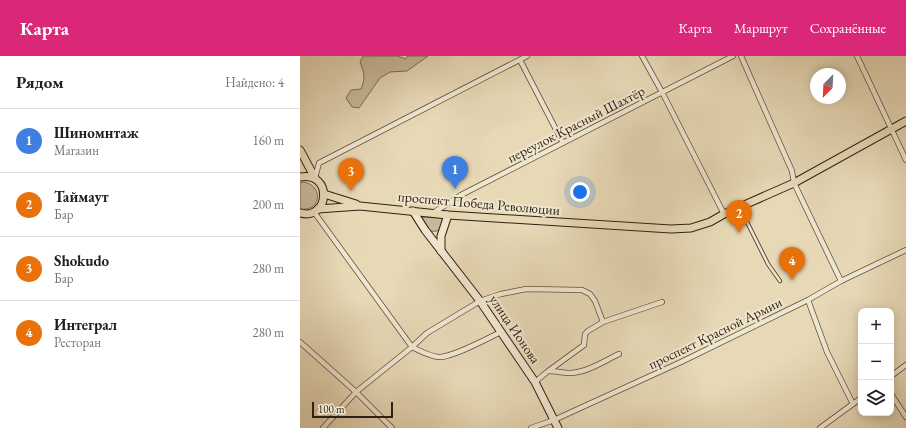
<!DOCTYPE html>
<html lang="ru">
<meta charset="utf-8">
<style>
:root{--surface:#fff;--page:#f6f6f6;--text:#202124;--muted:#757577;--line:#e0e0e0;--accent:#db2777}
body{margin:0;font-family:"EB Garamond",serif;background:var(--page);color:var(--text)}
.controls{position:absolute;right:12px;bottom:12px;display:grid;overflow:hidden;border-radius:8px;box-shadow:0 2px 10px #0003}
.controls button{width:36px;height:36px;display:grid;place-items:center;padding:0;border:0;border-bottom:1px solid var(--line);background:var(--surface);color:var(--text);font:20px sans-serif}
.compass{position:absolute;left:510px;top:12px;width:36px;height:36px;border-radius:50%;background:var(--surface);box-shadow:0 2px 10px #0003;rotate:204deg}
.scale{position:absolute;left:12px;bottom:10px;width:81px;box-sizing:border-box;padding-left:4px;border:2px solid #302113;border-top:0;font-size:11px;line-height:14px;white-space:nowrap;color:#302113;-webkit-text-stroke:3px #efe6d0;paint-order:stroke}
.you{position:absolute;left:280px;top:136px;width:14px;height:14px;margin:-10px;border:3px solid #fff;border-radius:50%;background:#1a73e8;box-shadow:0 0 0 6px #1a73e833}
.badge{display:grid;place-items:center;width:26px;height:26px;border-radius:50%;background:var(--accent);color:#fff;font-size:13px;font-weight:700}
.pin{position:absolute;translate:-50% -33px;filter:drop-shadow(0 1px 2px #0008)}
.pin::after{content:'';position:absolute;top:21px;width:14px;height:12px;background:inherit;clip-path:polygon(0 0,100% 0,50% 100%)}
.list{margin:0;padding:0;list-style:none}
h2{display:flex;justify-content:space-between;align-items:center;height:52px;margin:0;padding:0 16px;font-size:17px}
h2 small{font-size:13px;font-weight:400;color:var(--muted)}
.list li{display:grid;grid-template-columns:26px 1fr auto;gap:12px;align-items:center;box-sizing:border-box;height:64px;padding:0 16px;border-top:1px solid var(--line)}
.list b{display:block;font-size:15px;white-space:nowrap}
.list p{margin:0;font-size:13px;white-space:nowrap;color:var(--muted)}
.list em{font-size:13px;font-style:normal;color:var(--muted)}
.icon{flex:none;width:22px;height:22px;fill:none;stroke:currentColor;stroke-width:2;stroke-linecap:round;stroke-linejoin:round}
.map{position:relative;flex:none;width:606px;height:372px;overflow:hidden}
header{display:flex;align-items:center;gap:24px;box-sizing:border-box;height:56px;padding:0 20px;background:var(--accent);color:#fff}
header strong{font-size:19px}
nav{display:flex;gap:22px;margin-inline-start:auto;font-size:14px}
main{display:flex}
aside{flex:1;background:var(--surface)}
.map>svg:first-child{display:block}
</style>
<header>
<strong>Карта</strong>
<nav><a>Карта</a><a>Маршрут</a><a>Сохранённые</a></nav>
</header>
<main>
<aside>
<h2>Рядом<small>Найдено: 4</small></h2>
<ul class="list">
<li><span class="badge" style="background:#3f7fe0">1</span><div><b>Шиномнтаж</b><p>Магазин</p></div><em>160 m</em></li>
<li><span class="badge" style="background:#e8710a">2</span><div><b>Таймаут</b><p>Бар</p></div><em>200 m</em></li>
<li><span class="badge" style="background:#e8710a">3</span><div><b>Shokudo</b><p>Бар</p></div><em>280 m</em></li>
<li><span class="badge" style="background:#e8710a">4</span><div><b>Интеграл</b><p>Ресторан</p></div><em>280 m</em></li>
</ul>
</aside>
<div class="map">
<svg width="606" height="372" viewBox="0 0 606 372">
<rect width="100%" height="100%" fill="#e7d8b6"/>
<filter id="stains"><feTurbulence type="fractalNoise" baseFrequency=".005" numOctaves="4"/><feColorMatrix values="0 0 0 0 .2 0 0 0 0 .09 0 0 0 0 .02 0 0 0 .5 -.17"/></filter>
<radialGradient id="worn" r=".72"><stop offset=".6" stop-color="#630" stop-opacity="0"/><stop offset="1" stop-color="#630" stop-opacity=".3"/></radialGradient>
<!-- green -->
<g fill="#c8b99a" stroke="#7c6d56">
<path d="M 63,0 L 98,0 L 105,3 L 108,0 L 128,0 L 107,15 L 90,16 L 80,22 L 59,52 L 52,51 L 46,42 L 51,34 L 61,33 C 66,22 64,17 60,6 Z"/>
<path d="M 4,126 C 25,131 20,156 0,153 L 0,127 Z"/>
<path d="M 122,161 L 142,162 L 143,167 L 139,174 C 130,178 128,173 122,166 Z"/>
</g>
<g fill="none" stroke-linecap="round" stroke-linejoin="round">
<defs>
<path id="lane" d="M 440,152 L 468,208 L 480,225"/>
<g id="street">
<path d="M 342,0 L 362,36 L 424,158"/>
<path d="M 441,0 L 492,115 L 494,127 L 541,225"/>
<path d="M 557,0 L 606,104"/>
<path d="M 220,4 L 263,87"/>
<path d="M 15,122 L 19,107 L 227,0"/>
<path d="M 14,156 L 112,291 C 120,295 129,300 138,301 C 152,302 188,282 201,276"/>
<path d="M 133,157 L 161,139 L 433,0"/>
<path d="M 508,244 L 527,296 L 553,348"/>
<path d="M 0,286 L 56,336 L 92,372"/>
<path d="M 249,315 C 256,315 263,317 271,317 C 288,316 304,305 319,298"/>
<path d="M 591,320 L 606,309"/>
<path d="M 235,326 L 247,316 L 284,289 L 285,278 L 288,275 L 303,266 L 362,246"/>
<path d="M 591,338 L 606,361"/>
<path d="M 23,372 L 56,336 L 112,291 L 127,277 L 180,245 L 201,238 L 226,233 L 282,234 L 290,238 L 295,245 L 303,266"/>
<path d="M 231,372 L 254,364 L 381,306 L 508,244 L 541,225 L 606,194"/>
<path d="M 520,372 L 561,342"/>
</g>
<g id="secondary">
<path d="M 113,155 L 125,174 L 180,245 L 201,276 L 235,326 L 258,372"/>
<path d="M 141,195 L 141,180 L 148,159"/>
</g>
<g id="primary">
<path d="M 0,94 L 15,122"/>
<path d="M 0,121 C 33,115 30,165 0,157"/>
<path d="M 24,138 L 56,148"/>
<path d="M 18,153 L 60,150 L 148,159 L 371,173 L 391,172 L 410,166 L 424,158 L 494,127 L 606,65"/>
</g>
</defs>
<!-- lane casing -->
<use href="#lane" stroke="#5e4f3c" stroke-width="4.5"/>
<!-- street casing -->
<use href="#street" stroke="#5e4f3c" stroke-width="6"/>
<!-- secondary casing -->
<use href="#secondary" stroke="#302113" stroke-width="9"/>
<!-- primary casing -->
<use href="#primary" stroke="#302113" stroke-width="9"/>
<!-- lane -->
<use href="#lane" stroke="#efe6d0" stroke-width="2.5"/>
<!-- street -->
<use href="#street" stroke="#efe6d0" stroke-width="4.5"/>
<!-- secondary -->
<use href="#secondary" stroke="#efe6d0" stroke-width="7"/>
<!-- primary -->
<use href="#primary" stroke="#e7d8b6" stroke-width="7"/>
</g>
<g text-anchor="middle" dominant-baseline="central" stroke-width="4" stroke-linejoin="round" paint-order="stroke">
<!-- street labels -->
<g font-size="14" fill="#302113" stroke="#efe6d0">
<text transform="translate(276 68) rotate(-27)">переулок Красный Шахтёр</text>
<text transform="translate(179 147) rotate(5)">проспект Победа Революции</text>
<text transform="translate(215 273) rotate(56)">улица Ионова</text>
<text transform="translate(415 277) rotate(-26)">проспект Красной Армии</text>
</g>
</g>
<rect width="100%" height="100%" filter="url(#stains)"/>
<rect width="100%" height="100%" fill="url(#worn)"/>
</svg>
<div class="controls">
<button>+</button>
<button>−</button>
<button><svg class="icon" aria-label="layers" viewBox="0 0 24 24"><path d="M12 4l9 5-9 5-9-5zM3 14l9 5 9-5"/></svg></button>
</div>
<svg class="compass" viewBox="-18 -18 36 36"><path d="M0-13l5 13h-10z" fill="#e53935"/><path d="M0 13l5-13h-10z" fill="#757577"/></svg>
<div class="scale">100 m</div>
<div class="you"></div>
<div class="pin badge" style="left:155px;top:133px;background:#3f7fe0">1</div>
<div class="pin badge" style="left:439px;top:177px;background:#e8710a">2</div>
<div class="pin badge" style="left:51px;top:135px;background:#e8710a">3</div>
<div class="pin badge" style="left:492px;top:224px;background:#e8710a">4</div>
</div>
</main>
